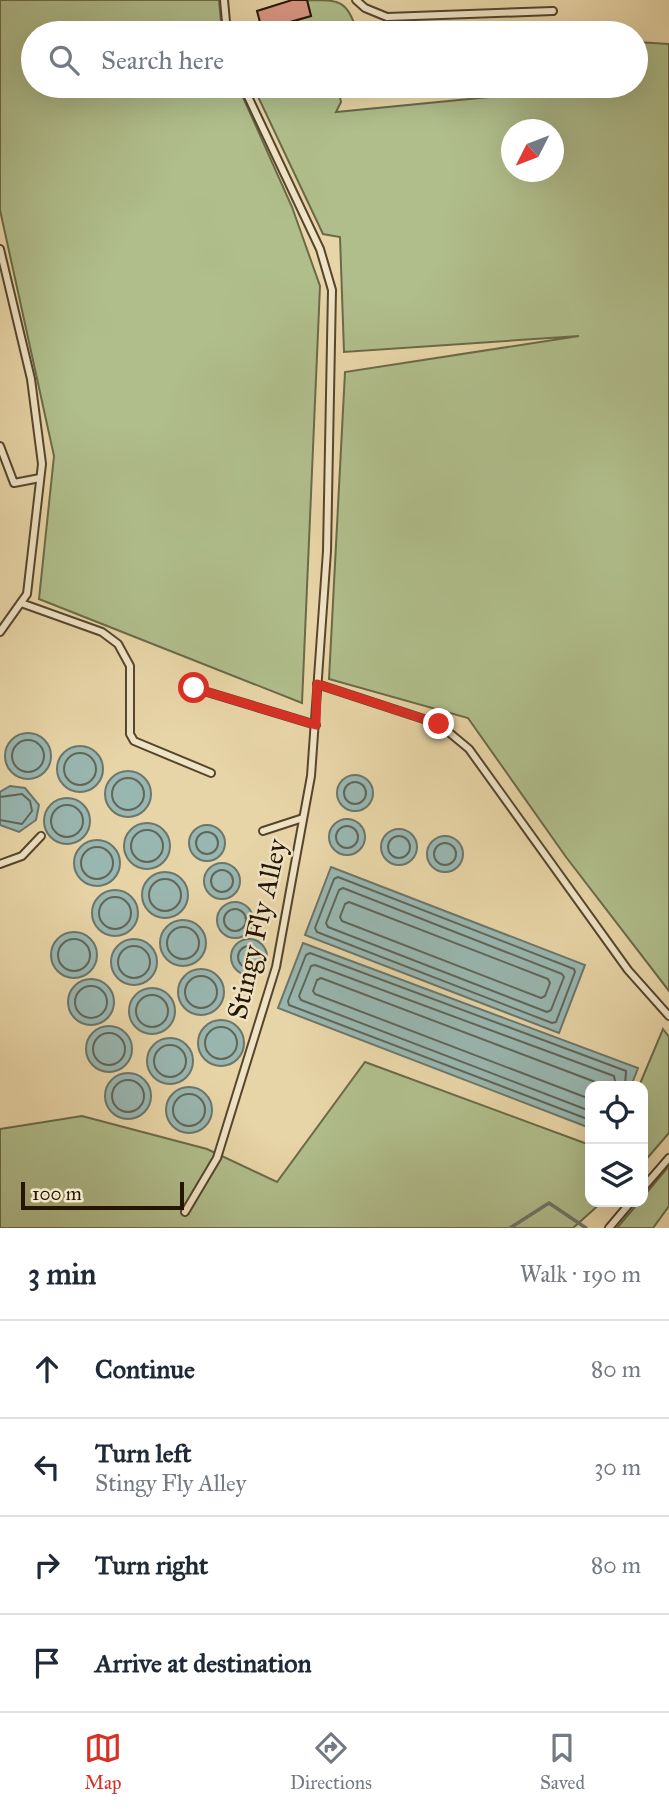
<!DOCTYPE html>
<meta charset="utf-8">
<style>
:root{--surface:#fff;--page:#f6f6f7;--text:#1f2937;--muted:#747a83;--line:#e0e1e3;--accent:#d93025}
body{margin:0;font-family:"IM FELL Great Primer",serif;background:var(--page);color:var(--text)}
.controls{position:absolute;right:21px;bottom:21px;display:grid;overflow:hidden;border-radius:14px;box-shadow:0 7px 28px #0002}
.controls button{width:63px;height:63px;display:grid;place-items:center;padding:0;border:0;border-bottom:2px solid var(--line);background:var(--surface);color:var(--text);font:35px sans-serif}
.compass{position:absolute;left:501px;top:119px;width:63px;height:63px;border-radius:50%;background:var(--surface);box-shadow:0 7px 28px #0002;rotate:228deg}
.scale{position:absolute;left:21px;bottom:18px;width:163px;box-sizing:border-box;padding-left:7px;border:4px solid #251504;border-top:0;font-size:19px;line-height:24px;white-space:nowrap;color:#251504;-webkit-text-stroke:5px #f0e4c6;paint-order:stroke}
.stop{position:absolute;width:21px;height:21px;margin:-16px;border:5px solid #d93025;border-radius:50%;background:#fff}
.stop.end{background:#d93025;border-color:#fff;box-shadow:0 2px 7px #0008}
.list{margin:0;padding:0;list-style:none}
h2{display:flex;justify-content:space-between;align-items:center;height:91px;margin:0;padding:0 28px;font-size:30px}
h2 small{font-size:23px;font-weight:400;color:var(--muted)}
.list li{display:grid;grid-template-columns:46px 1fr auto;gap:21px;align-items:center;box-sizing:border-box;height:98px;padding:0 28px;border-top:2px solid var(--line)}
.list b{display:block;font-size:26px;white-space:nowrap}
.list p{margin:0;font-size:23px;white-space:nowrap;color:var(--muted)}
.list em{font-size:23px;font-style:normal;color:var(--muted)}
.icon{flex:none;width:38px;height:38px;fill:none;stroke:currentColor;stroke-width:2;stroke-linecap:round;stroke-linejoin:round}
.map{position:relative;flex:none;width:669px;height:1228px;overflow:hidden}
.search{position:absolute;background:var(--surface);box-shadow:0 7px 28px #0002;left:21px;right:21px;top:21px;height:77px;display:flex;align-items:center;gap:18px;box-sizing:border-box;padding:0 24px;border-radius:38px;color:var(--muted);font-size:26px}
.sheet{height:483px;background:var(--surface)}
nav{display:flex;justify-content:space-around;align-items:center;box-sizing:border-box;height:98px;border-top:2px solid var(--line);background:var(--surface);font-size:19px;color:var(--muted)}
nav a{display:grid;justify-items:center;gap:4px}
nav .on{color:var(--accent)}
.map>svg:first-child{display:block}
</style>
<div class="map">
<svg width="669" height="1228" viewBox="0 0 669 1228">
<rect width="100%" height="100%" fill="#e8d5a7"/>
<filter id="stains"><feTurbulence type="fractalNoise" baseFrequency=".00286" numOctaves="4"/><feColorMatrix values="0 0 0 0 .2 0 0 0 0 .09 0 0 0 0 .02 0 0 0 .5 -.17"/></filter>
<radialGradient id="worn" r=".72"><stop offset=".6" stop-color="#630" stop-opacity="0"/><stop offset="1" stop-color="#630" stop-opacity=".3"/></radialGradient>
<!-- green -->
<g fill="#b0be8c" stroke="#6a6a48" stroke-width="2" fill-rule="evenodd">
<path d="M 0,0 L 219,0 L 222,33 L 33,33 L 33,86 L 238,86 L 292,207 L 320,286 L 302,703 L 39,599 L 54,456 L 0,210 Z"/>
<path d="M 307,0 C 342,0 346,0 358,33 L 251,33 L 311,16 Z"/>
<path d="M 636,42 L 669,44 L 669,991 L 566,857 L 468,718 L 329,679 L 345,372 L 579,336 L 344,352 L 340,237 L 323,234 L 253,86 L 338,86 L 341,102 L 336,112 L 541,92 L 540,86 L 636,86 ZM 512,130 L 554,130 L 554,172 L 512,172 Z"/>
<path d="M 663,1029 L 669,1037 L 669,1133 L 643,1163 L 643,1086 L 639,1086 Z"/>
<path d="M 365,1062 L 590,1145 L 590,1202 L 602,1202 L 573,1228 L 0,1228 L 0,1129 L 82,1116 L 207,1149 L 277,1182 Z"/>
<path d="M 669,1166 L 669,1206 L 653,1228 L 617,1228 L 639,1202 L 643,1202 L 643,1197 Z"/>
</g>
<!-- water -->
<g fill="#99b7b1" stroke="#6b766c" stroke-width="2">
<circle cx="28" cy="756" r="23"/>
<circle cx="80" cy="769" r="23"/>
<circle cx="128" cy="794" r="23"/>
<circle cx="355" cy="793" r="18"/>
<path d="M 10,786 L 25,788 L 39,805 L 36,820 L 19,832 L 0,825 L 0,792 Z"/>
<circle cx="67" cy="821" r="23"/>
<circle cx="347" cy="837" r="18"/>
<circle cx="147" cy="846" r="23"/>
<circle cx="207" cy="843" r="18"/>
<circle cx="399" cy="847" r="18"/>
<circle cx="445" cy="854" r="18"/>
<circle cx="97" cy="863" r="23"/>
<circle cx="222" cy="881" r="18"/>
<path d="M 331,867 L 585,965 L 559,1033 L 305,935 Z"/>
<circle cx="165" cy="895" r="23"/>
<circle cx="115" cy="913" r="23"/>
<circle cx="235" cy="920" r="18"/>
<circle cx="183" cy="943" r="23"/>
<circle cx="74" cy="955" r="23"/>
<circle cx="249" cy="957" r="18"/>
<circle cx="134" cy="962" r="23"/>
<path d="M 303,943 L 638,1068 L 631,1086 L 590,1086 L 590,1128 L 278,1008 Z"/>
<circle cx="201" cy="992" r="23"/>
<circle cx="91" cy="1002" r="23"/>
<circle cx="152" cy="1011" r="23"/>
<circle cx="221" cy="1043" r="23"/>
<circle cx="109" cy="1049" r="23"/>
<circle cx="170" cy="1061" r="23"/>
<circle cx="128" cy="1096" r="23"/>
<circle cx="189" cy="1110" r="23"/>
</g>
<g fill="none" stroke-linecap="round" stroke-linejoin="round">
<!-- shore -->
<g stroke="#5f665a" stroke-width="2">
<circle cx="28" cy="756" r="16"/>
<circle cx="80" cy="769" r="16"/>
<circle cx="128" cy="794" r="16"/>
<circle cx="355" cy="793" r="11"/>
<path d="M 0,797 L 22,794 L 30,801 L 32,811 L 22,824 L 0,820"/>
<circle cx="67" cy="821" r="16"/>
<circle cx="347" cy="837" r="11"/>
<circle cx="147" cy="846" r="16"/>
<circle cx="207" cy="843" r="11"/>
<circle cx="399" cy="847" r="11"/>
<circle cx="445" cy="854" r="11"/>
<circle cx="97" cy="863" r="16"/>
<circle cx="222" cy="881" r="11"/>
<path d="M 338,877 L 574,969 L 575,972 L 556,1022 L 552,1023 L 317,932 L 315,928 L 334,879 Z"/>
<circle cx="165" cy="895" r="16"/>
<path d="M 343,888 L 562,974 L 564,977 L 551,1010 L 547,1012 L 328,927 L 326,923 L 339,890 Z"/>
<circle cx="115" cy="913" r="16"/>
<path d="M 349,902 L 548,979 L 550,983 L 545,996 L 541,998 L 342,921 L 340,917 L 345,904 Z"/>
<circle cx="235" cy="920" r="11"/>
<circle cx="183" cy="943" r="16"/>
<circle cx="74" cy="955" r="16"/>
<circle cx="249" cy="957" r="11"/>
<circle cx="134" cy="962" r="16"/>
<circle cx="201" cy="992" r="16"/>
<circle cx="91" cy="1002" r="16"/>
<circle cx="152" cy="1011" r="16"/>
<circle cx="221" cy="1043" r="16"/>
<circle cx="109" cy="1049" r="16"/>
<circle cx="170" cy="1061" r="16"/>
<circle cx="128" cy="1096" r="16"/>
<circle cx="189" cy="1110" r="16"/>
<path d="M 590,1099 L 315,994 L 313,991 L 317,980 L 321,978 L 606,1086"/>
<path d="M 590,1111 L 301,1000 L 299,996 L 311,966 L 315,965 L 614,1076 L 616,1086"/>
<path d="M 590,1120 L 289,1005 L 288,1001 L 306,955 L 310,953 L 626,1071 L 625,1086"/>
</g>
<!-- stream -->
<path stroke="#6b766c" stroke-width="3.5" d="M 510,1228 L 549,1203 L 586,1228"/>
</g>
<!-- building -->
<path fill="#dc9886" stroke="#251504" stroke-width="2" d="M 292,0 L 307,0 L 311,16 L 262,30 L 257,11 Z"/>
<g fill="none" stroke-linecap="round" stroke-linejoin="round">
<defs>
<g id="lane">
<path d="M 224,0 L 227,33"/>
<path d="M 356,0 L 365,8 L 387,17 L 553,11"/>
<path d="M 0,249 L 31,379 L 42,464 L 27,594 L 0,632"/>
<path d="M 0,446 L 14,483 L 40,478"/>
<path d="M 21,603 L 102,632 L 118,644 L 130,666 L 130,734 L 134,741 L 211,773"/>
<path d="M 317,684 L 439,724 L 469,749 L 628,970 L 669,1016"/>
<path d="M 194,688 L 316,725"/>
<path d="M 263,831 L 303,818"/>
<path d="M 0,864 L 22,856 L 41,836"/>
<path d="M 643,1188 L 669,1158"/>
<path d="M 185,1212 L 217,1158 L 276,967 L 311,776 L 327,551 L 332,290 L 320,249 L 243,86"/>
<path d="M 609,1228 L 631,1202"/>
</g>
</defs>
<!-- lane casing -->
<use href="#lane" stroke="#56452d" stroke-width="10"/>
<!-- lane -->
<use href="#lane" stroke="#f0e4c6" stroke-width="6"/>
</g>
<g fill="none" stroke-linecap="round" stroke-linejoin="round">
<!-- route -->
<path stroke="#d93025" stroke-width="9" d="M 194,688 L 316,725 L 317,684 L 439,724"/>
</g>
<g text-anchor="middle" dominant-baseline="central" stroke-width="5" stroke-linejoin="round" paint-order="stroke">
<!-- street labels -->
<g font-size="28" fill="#251504" stroke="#f0e4c6">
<text transform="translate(257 929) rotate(-77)">Stingy Fly Alley</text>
</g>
</g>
<rect width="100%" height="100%" filter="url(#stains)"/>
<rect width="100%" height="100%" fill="url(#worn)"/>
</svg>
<div class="controls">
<button><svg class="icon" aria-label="locate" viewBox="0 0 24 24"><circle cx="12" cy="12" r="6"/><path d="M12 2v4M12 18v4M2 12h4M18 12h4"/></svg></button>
<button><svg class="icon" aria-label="layers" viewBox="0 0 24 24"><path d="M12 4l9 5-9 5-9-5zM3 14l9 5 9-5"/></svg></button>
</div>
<svg class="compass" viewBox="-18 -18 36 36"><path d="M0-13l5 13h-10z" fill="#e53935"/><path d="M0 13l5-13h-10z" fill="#747a83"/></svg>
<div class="scale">100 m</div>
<div class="stop" style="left:194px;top:688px"></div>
<div class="stop end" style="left:439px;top:724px"></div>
<div class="search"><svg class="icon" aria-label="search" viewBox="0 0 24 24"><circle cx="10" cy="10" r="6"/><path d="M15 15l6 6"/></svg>Search here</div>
</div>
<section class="sheet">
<h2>3 min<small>Walk · 190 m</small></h2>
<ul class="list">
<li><svg class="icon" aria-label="ahead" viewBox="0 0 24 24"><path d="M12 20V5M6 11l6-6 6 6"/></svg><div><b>Continue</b></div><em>80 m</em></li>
<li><svg class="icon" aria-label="left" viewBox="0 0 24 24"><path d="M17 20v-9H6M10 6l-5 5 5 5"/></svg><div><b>Turn left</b><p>Stingy Fly Alley</p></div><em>30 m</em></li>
<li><svg class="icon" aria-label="right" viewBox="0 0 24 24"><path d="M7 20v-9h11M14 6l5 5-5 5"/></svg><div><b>Turn right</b></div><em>80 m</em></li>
<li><svg class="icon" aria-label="arrive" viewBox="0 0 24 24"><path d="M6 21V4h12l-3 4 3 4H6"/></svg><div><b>Arrive at destination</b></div></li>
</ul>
</section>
<nav>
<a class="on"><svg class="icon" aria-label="map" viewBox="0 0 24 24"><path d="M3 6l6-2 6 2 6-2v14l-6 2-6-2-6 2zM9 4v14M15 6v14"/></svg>Map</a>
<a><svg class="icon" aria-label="directions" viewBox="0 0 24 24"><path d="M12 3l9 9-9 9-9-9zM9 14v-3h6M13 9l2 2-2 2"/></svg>Directions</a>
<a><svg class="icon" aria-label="saved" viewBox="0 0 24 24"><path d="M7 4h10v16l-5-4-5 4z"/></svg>Saved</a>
</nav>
